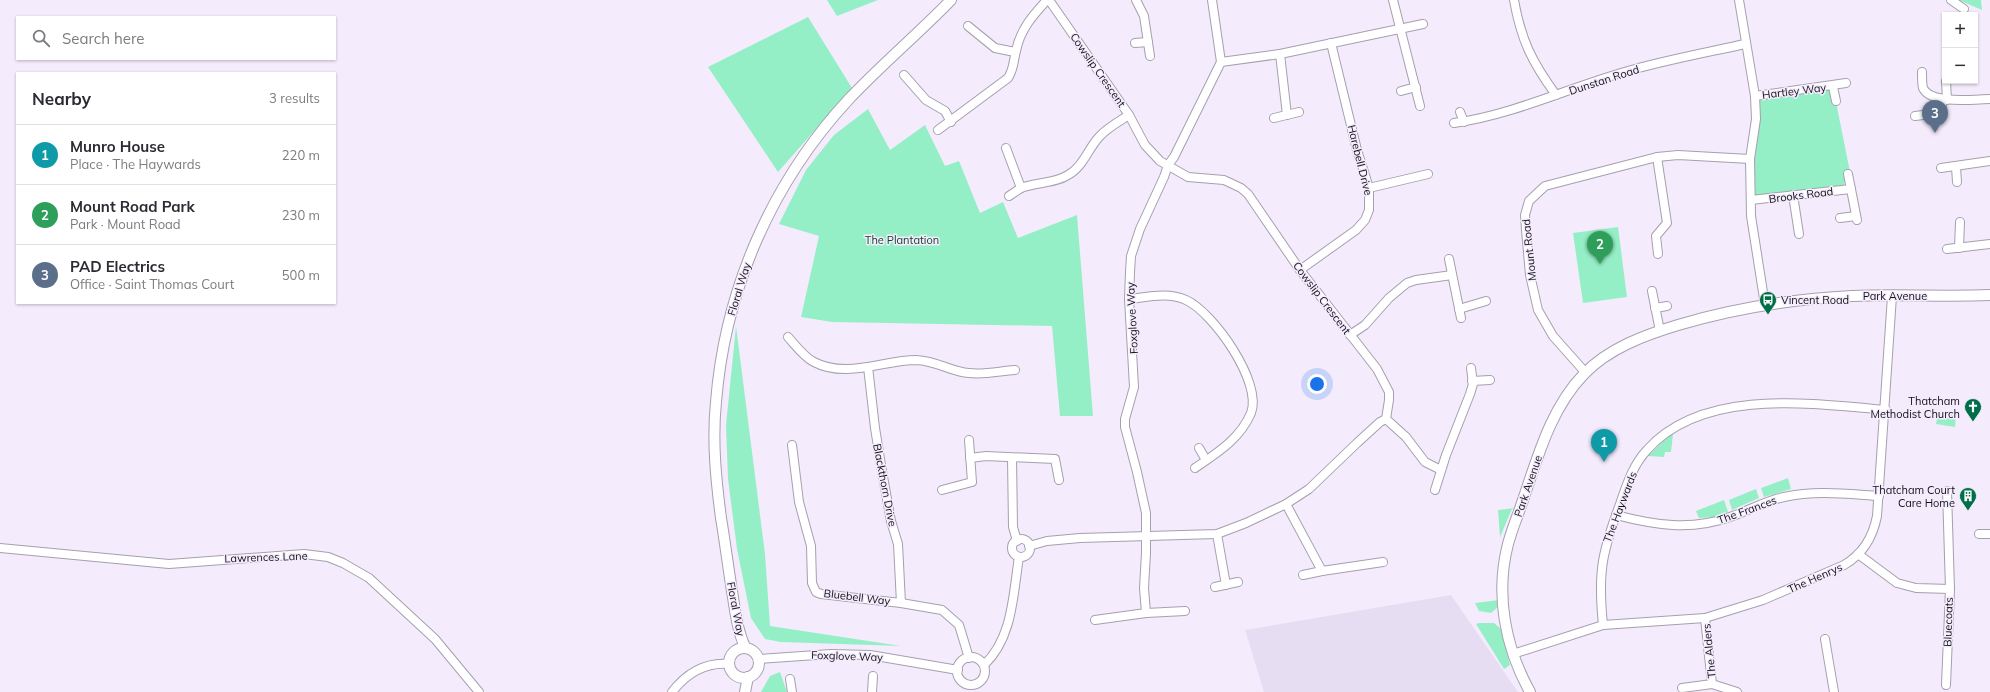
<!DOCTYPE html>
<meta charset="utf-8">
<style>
:root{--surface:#fff;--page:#f2f2f3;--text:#2b2b33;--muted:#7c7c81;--line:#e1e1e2;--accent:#0b8043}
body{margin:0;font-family:Mulish,sans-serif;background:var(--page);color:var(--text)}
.controls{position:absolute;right:12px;top:12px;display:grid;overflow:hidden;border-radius:0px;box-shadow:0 1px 3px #0004}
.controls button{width:36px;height:36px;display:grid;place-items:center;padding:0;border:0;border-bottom:1px solid var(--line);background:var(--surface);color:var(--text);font:20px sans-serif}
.you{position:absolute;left:1317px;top:384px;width:14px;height:14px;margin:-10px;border:3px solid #fff;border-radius:50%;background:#1a73e8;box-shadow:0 0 0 6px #1a73e833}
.badge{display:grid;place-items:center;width:26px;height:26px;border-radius:50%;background:var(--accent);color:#fff;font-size:13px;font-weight:700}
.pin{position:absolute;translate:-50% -33px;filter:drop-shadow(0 1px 2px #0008)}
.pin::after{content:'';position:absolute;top:21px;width:14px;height:12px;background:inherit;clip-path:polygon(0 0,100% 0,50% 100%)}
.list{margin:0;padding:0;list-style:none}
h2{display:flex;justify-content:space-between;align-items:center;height:52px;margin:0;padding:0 16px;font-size:17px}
h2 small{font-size:13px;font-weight:400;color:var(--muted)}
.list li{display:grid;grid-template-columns:26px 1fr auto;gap:12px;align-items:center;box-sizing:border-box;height:60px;padding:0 16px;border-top:1px solid var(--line)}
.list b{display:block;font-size:15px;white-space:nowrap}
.list p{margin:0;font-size:13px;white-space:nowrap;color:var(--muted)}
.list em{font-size:13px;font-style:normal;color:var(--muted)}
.icon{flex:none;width:22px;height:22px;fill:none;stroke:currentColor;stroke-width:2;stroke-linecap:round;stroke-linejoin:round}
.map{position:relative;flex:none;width:1990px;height:692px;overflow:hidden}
.search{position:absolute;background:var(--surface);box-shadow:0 1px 3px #0004;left:16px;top:16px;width:320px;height:44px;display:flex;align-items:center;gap:10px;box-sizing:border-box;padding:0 14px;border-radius:0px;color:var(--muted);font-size:15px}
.panel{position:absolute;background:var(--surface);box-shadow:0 1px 3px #0004;left:16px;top:72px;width:320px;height:232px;border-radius:0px}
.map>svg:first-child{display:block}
</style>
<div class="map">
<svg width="1990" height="692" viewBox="0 0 1990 692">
<rect width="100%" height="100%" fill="#f4ecfd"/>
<!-- education -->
<path fill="#e7ddf2" d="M 1451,595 L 1518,692 L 1264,692 L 1245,630 Z"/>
<!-- green -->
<g fill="#95efc6">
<path d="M 827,0 L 878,0 L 837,16 Z"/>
<path d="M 1959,0 L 1981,0 L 1982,10 Z"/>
<path d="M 808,17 L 852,88 L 778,172 L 708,67 Z"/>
<path d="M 1833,87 L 1851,177 L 1845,178 L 1844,186 L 1751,200 L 1755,96 Z"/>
<path d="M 868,109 L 890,150 L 925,125 L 945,166 L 959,161 L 980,213 L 1003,202 L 1018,238 L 1077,215 L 1093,416 L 1060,416 L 1052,326 L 832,322 L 801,317 L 819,236 L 779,224 L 806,170 L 834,135 Z"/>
<path d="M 1618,227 L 1627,297 L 1583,303 L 1573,233 Z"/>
<path d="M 736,326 L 765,554 L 770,626 L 901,646 L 781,642 L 765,639 L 751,618 L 737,549 L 728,479 L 726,425 Z"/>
<path d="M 1938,412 L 1956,414 L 1955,427 L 1936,424 Z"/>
<path d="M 1671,434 L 1673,434 L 1671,452 L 1665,452 L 1664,457 L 1648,456 Z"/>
<path d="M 1788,478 L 1791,489 L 1764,497 L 1761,488 Z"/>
<path d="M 1756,489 L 1759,498 L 1732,510 L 1729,500 Z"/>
<path d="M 1724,500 L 1728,512 L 1714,517 L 1699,518 L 1696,511 Z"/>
<path d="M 1515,508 L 1512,509 L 1500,537 L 1498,510 Z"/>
<path d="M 1499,600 L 1499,606 L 1491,613 L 1479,611 L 1475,603 Z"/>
<path d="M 1479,623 L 1494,623 L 1501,629 L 1510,665 L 1504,669 L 1476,624 Z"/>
<path d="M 780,672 L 787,692 L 761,692 L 770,676 Z"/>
</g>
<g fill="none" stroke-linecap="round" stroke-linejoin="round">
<defs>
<g id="minor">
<path d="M 1049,0 L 1129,115 L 1145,145 L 1160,161 L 1188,177 L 1224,180 L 1241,188 L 1248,194 L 1300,270 L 1377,369 L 1389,392 L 1389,400 L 1386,419"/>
<path d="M 1136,0 L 1144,16 L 1150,56"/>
<path d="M 1393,0 L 1420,106"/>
<path d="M 1514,0 C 1521,40 1532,62 1556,95"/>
<path d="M 1739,0 L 1755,96 L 1756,119 L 1750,159 L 1751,216 L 1765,305"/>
<path d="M 1951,0 L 1964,9"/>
<path d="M 968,26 L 995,48 L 1015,52"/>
<path d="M 1135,43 L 1148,42"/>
<path d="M 1280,54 L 1287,115"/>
<path d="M 1221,62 L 1280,54 L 1423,24"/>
<path d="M 1922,72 C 1922,77 1922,84 1923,88 C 1931,105 1975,99 1990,99"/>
<path d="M 904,75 L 926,100 L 945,111 L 951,122"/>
<path d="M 1946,81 L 1947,100"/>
<path d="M 1833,87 L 1836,101"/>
<path d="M 1401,91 L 1416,87"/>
<path d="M 1755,96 L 1846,83"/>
<path d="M 1460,112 L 1464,122"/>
<path d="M 1915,116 L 1940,113 L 1943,100"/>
<path d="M 1274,118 L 1299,112"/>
<path d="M 1454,123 C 1517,114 1574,85 1635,69 C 1671,59 1709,52 1745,44"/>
<path d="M 938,130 L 1008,78 C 1014,69 1013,62 1016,51 C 1020,30 1033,15 1047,0"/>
<path d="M 1006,148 L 1021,188 C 1036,182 1054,184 1068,175 C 1083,167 1088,149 1099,137 C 1107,128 1118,122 1129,115"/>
<path d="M 1657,157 L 1667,223 L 1656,236 L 1658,254"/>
<path d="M 1956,167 L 1957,182"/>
<path d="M 1941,168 L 1990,161"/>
<path d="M 1848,174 L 1857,220"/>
<path d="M 1369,188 L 1428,174"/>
<path d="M 1793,195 L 1799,234"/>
<path d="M 1009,196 L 1021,188"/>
<path d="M 1751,200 L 1851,189"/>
<path d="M 1840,218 L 1856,216"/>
<path d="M 1959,248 L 1960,222"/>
<path d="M 1947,249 L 1990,244"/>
<path d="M 1449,259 L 1461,318"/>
<path d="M 1300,270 L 1356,230 L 1365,220 L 1369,210 L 1369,188 L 1357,150 L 1331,43"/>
<path d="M 1652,291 L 1660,331"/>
<path d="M 1129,299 C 1148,297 1168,292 1186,300 C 1213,312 1263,383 1251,413 C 1240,439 1217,453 1195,468"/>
<path d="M 1655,308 L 1667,306"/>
<path d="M 1459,309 L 1486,301"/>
<path d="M 1350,335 L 1365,325 L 1389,298 L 1407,283 L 1416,280 L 1452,275"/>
<path d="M 788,337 C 796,346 804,357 814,362 C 846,379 884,360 916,360 C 938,361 951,372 969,373 C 984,375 1000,371 1015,370"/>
<path d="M 868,367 L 875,428 L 882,471 L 891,521 L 898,544 L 901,603"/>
<path d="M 1585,372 L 1553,336 L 1538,310 L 1530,275 L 1526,230 L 1525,215 L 1529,201 L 1545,186 L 1657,157 L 1678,155 L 1750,159"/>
<path d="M 1472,381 L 1490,380"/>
<path d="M 1386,419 L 1406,437 L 1425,462 L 1441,470"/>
<path d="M 792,445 L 799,502 L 811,546 L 812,583 L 816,592 L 821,594 L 901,603 L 942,610 L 959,625 L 969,658"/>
<path d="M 1199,448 L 1206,460"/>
<path d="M 970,458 L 986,456 L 1055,459 L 1059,480"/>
<path d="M 1012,458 L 1013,527 L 1017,541"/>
<path d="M 942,490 L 972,482 L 969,440"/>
<path d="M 1435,490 L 1446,455 L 1470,394 L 1473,384 L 1471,368"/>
<path d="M 1947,491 L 1950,589"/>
<path d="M 1286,504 L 1322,571 L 1383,562"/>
<path d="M 1616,515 C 1654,525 1691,531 1730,517 C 1748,511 1765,501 1784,497 C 1816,490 1847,494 1879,496"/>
<path d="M 1217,534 L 1226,585"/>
<path d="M 1979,534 L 1990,534"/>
<circle cx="1021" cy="548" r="9"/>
<path d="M 1029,546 L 1047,541 L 1080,538 L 1217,534 L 1246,523 L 1286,504 L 1309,489 L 1357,443 L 1380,422 L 1386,419"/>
<path d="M 0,548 L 169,564 L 304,554 L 328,557 L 343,563 L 369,578 L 435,639 L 479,692"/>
<path d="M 1858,554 L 1897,583 L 1916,588 L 1950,589 L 1946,685"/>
<path d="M 1303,575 L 1322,571"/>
<path d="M 1215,587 L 1238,582"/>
<path d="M 1146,613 L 1185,611"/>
<path d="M 1095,620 L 1146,613 L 1144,588 L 1146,553 L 1146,513 L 1137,472 L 1125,427 L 1125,419 L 1134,387 L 1129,299 L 1130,272 L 1131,256 L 1140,229 L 1164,177 L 1168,165 L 1174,157 L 1221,62 L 1212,0"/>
<path d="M 1603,625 C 1598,575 1601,555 1619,507 C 1626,487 1632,466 1647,450 C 1702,388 1811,403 1886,410"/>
<path d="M 1825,639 L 1834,692"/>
<path d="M 1513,654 L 1603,625 L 1705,618 L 1763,600 L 1844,565 C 1863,554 1873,537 1877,516 L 1892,296"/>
<circle cx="971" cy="671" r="14"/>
<path d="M 759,659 L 831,654 L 870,655 L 958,670"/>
<path d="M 984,665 C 1013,638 1013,594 1019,557"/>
<path d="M 790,679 L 792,692"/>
<path d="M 1712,684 L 1737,692"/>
<path d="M 1682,688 L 1712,684 L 1705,618"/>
<path d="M 672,692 C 686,674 705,662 729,664"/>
<path d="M 872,692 L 873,676"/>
</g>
<g id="tertiary">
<path d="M 745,647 C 737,629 735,610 732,591 C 728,566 725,542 721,518 C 716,480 712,441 716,402 C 725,289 772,182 849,99 C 881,65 918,34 951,0"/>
<circle cx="744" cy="663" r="15"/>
<path d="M 745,692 L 748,677"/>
<path d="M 1530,692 C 1505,647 1495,594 1508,544 C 1512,529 1518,515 1523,500 C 1538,456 1551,408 1584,374 C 1609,348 1645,335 1678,325 C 1735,308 1793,299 1852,296 C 1898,294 1944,297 1990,295"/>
</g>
</defs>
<!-- minor casing -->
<use href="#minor" stroke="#a69fae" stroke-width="10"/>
<!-- tertiary casing -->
<use href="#tertiary" stroke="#a69fae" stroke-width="12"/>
<!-- minor -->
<use href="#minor" stroke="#fff" stroke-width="8"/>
<!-- tertiary -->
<use href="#tertiary" stroke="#fff" stroke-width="10"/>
</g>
<!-- icons -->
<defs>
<symbol id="bus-pin" viewBox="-11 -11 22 30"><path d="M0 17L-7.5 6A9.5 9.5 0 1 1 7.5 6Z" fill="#006f47" stroke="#f4ecfd"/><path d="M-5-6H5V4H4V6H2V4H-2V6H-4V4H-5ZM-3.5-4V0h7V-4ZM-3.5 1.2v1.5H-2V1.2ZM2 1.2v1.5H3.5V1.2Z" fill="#fff"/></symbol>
<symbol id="church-pin" viewBox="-11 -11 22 30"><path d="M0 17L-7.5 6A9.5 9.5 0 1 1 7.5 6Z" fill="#006f47" stroke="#f4ecfd"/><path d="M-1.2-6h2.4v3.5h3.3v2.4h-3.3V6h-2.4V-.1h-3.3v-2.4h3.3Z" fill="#fff"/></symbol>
<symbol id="building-pin" viewBox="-11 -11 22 30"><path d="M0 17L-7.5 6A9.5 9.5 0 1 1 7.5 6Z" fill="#006f47" stroke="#f4ecfd"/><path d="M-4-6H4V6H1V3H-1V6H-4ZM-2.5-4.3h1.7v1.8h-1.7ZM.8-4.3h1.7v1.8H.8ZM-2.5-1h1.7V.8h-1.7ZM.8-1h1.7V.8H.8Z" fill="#fff"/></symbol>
</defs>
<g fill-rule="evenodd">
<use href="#bus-pin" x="1758" y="290" width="20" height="27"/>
<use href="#church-pin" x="1963" y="397" width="20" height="27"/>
<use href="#building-pin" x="1958" y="486" width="20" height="27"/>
</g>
<g text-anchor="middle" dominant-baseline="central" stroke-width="3" stroke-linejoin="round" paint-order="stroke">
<!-- street labels -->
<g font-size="11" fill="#141117" stroke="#f4ecfd">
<text transform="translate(1098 70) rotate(55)">Cowslip Crescent</text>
<text transform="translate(1604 80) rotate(-18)">Dunstan Road</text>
<text transform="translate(1794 91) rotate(-7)">Hartley Way</text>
<text transform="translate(1360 160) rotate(76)">Harebell Drive</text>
<text transform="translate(1801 195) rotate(-7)">Brooks Road</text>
<text transform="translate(1529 250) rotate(-96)">Mount Road</text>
<text transform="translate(739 289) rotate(-73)">Floral Way</text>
<text x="1895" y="296">Park Avenue</text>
<text transform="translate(1322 298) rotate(53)">Cowslip Crescent</text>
<text transform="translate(1132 318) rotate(-93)">Foxglove Way</text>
<text transform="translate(885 485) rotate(79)">Blackthorn Drive</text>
<text transform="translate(1528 486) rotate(-71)">Park Avenue</text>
<text transform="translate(1620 507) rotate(-69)">The Haywards</text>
<text transform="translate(1747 510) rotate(-20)">The Frances</text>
<text transform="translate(266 557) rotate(-2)">Lawrences Lane</text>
<text transform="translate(1815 578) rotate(-24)">The Henrys</text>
<text transform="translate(857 597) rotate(7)">Bluebell Way</text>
<text transform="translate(736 609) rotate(79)">Floral Way</text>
<text transform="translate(1948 622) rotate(-88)">Bluecoats</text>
<text transform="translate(1709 651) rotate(-96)">The Alders</text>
<text transform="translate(847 656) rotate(2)">Foxglove Way</text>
</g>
<!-- park labels -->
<g font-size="11" fill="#0f412e" stroke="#f4ecfd">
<text x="902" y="240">The Plantation</text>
</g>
<!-- poi labels -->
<g font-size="11" fill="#141117" stroke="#f4ecfd" text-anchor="end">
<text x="1781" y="300" text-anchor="start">Vincent Road</text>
<text x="1960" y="401">Thatcham<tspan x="1960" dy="13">Methodist Church</tspan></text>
<text x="1955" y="490">Thatcham Court<tspan x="1955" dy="13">Care Home</tspan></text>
</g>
</g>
</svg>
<div class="controls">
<button>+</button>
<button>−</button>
</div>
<div class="you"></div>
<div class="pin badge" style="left:1604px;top:462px;background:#0f9aa8">1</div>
<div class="pin badge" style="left:1600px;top:264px;background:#2e9e5b">2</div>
<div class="pin badge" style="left:1935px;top:133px;background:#5c6f8a">3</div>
<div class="search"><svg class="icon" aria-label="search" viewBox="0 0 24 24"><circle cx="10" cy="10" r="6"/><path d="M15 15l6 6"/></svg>Search here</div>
<section class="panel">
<h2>Nearby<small>3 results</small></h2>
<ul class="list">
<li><span class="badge" style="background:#0f9aa8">1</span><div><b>Munro House</b><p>Place · The Haywards</p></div><em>220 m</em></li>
<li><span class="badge" style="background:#2e9e5b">2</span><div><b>Mount Road Park</b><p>Park · Mount Road</p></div><em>230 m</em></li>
<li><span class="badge" style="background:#5c6f8a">3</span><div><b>PAD Electrics</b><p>Office · Saint Thomas Court</p></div><em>500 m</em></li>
</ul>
</section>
</div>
